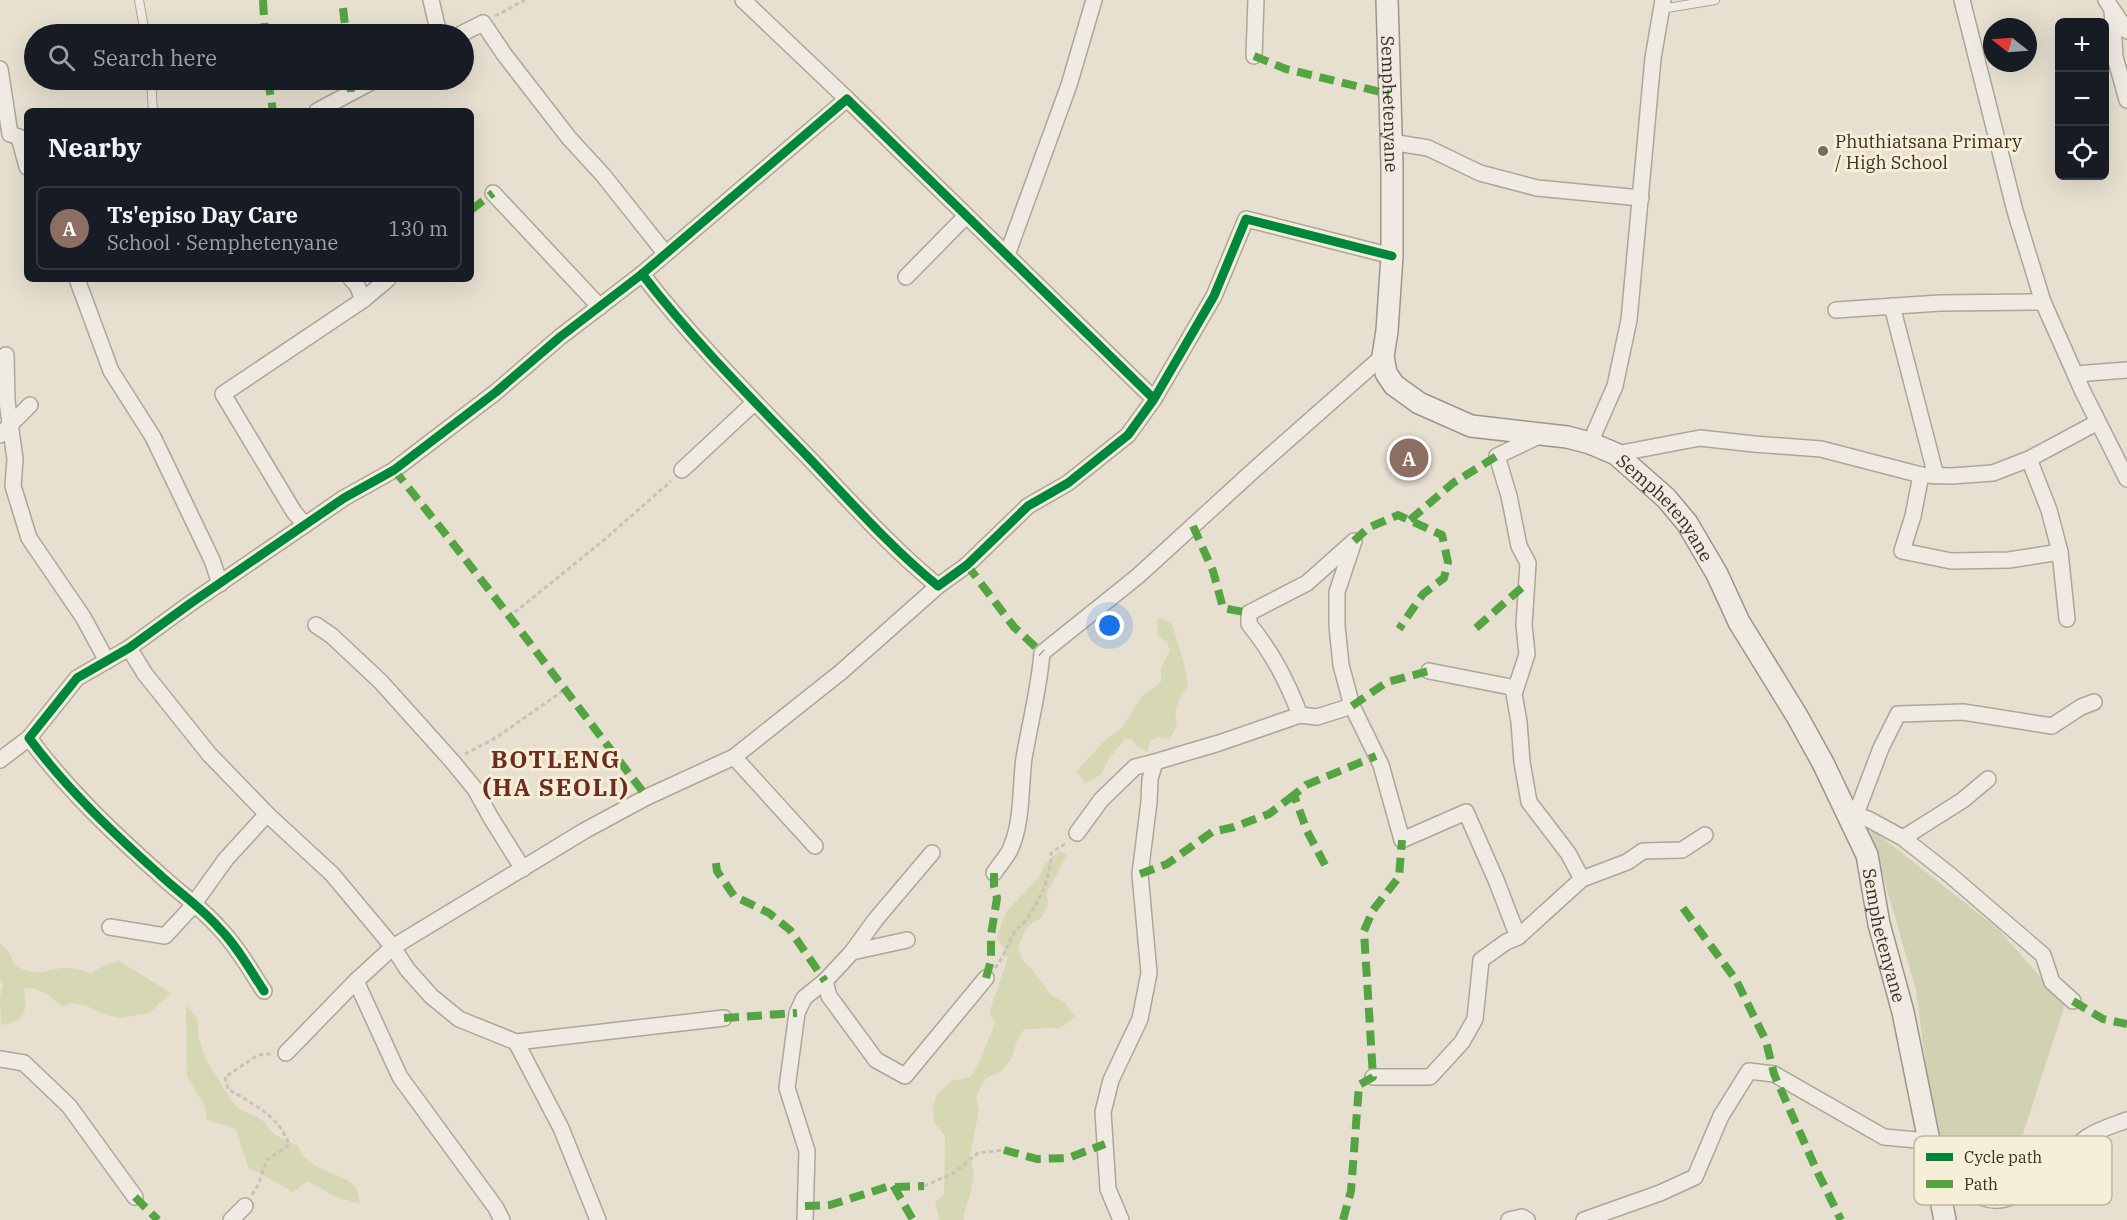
<!DOCTYPE html>
<meta charset="utf-8">
<style>
:root{--surface:#171b24;--page:#20242c;--text:#f1f3f6;--muted:#9ea1a6;--line:#363941;--accent:#786c5e}
body{margin:0;font-family:"IBM Plex Serif",serif;background:var(--page);color:var(--text)}
.controls{position:absolute;right:18px;top:18px;display:grid;overflow:hidden;border-radius:9px;box-shadow:0 6px 24px #0002}
.controls button{width:54px;height:54px;display:grid;place-items:center;padding:0;border:0;border-bottom:2px solid var(--line);background:var(--surface);color:var(--text);font:30px sans-serif}
.compass{position:absolute;left:1983px;top:18px;width:54px;height:54px;border-radius:50%;background:var(--surface);box-shadow:0 6px 24px #0002;rotate:287deg}
.you{position:absolute;left:1110px;top:626px;width:21px;height:21px;margin:-15px;border:4px solid #fff;border-radius:50%;background:#1a73e8;box-shadow:0 0 0 9px #1a73e833}
.badge{display:grid;place-items:center;width:39px;height:39px;border-radius:50%;background:var(--accent);color:#fff;font-size:20px;font-weight:700}
.pin{position:absolute;translate:-50% -50%;border:3px solid #fff;box-shadow:0 2px 6px #0006}
.list{margin:0;padding:0;list-style:none}
h2{display:flex;justify-content:space-between;align-items:center;height:78px;margin:0;padding:0 24px;font-size:26px}
h2 small{font-size:20px;font-weight:400;color:var(--muted)}
.list li{display:grid;grid-template-columns:39px 1fr auto;gap:18px;align-items:center;box-sizing:border-box;height:84px;margin:0 12px 12px;padding:0 12px;border:2px solid var(--line);border-radius:9px}
.list b{display:block;font-size:22px;white-space:nowrap}
.list p{margin:0;font-size:20px;white-space:nowrap;color:var(--muted)}
.list em{font-size:20px;font-style:normal;color:var(--muted)}
.icon{flex:none;width:33px;height:33px;fill:none;stroke:currentColor;stroke-width:2;stroke-linecap:round;stroke-linejoin:round}
.map{position:relative;flex:none;width:2127px;height:1220px;overflow:hidden}
.search{position:absolute;background:var(--surface);box-shadow:0 6px 24px #0002;left:24px;top:24px;width:450px;height:66px;display:flex;align-items:center;gap:15px;box-sizing:border-box;padding:0 21px;border-radius:33px;color:var(--muted);font-size:22px}
.panel{position:absolute;background:var(--surface);box-shadow:0 6px 24px #0002;left:24px;top:108px;width:450px;height:174px;border-radius:9px}
.map>svg:first-child{display:block}
</style>
<div class="map">
<svg width="2127" height="1220" viewBox="0 0 2127 1220">
<rect width="100%" height="100%" fill="#e7e0d1"/>
<!-- green -->
<g fill="#d6d7b3">
<path d="M 1158,617 L 1171,622 L 1184,663 L 1188,686 C 1178,700 1173,709 1177,726 L 1169,739 L 1159,737 L 1151,740 L 1147,752 L 1136,746 L 1133,740 L 1125,739 L 1110,757 L 1101,774 L 1086,783 L 1076,772 L 1105,740 L 1122,728 L 1142,696 L 1161,682 L 1161,668 L 1170,650 L 1167,643 L 1157,635 Z"/>
<path d="M 1059,851 L 1067,855 L 1047,892 L 1048,903 L 1042,917 L 1026,928 L 1018,947 L 1022,960 L 1031,968 L 1051,995 L 1065,1003 L 1076,1017 L 1060,1028 L 1024,1029 L 1016,1043 L 1012,1058 L 1002,1071 L 986,1078 L 976,1097 L 979,1111 L 970,1156 L 974,1174 L 970,1196 L 963,1216 L 964,1220 L 939,1220 L 935,1202 L 944,1195 L 945,1136 L 934,1123 L 933,1105 L 938,1093 L 951,1081 L 970,1077 L 979,1063 L 995,1023 L 989,1013 L 1008,958 L 997,937 L 1006,912 L 1038,878 L 1046,863 Z"/>
<path d="M 0,943 L 9,952 L 15,966 C 42,978 42,969 67,968 C 75,968 84,971 91,973 L 108,964 L 119,961 L 171,993 L 149,1013 L 120,1018 L 103,1014 L 87,1006 L 71,1003 L 63,1007 C 52,999 39,985 24,989 C 28,1011 25,1022 1,1025 L 0,997 L 3,985 L 0,980 Z"/>
<path d="M 186,1005 L 197,1018 L 199,1038 L 205,1058 L 229,1097 L 239,1109 L 261,1119 L 275,1135 L 298,1146 C 310,1176 348,1171 357,1190 C 359,1194 359,1200 360,1204 L 336,1197 L 308,1181 L 293,1192 L 258,1172 L 249,1169 L 236,1129 L 207,1120 L 205,1107 L 187,1076 Z"/>
</g>
<!-- cemetery -->
<path fill="#d1d1b3" d="M 1869,827 L 1998,929 L 2065,1005 L 2007,1183 L 1974,1186 L 1945,1173 L 1938,1124 L 1927,1076 L 1916,990 Z"/>
<g fill="none" stroke-linecap="round" stroke-linejoin="round">
<defs>
<g id="lane">
<path d="M 139,0 L 145,34"/>
<path d="M 1661,9 L 1715,0"/>
<path d="M 151,80 L 153,111"/>
</g>
<g id="street">
<path d="M 431,0 L 439,34"/>
<path d="M 743,0 L 847,99"/>
<path d="M 1962,0 L 2015,211 L 2043,302 L 2083,392 L 2127,479"/>
<path d="M 2106,0 L 2127,31"/>
<path d="M 2112,10 L 2115,57 L 2127,100"/>
<path d="M 461,34 L 483,23 L 504,54 L 569,138 L 603,175 L 665,253"/>
<path d="M 1254,56 L 1256,0"/>
<path d="M 0,69 L 10,134 L 19,137 L 27,167"/>
<path d="M 317,111 L 375,80"/>
<path d="M 1391,142 L 1428,148 L 1480,173 L 1537,188 L 1641,198"/>
<path d="M 493,193 L 600,307"/>
<path d="M 1007,255 L 1069,85 L 1094,0"/>
<path d="M 906,277 L 966,216"/>
<path d="M 77,279 L 111,371 L 153,437 L 212,560 L 220,584"/>
<path d="M 363,300 L 388,279"/>
<path d="M 1892,306 L 1936,476"/>
<path d="M 1836,310 L 1940,303 L 2043,302"/>
<path d="M 6,355 L 7,401 L 15,459 L 13,486 L 29,538 L 83,617 L 107,661"/>
<path d="M 2075,374 L 2127,370"/>
<path d="M 1154,399 L 847,99 L 642,274 C 692,339 751,398 808,457 C 850,501 891,548 938,586 L 967,565 L 1028,506 L 1068,483 L 1128,435 L 1154,399 L 1214,296 L 1246,219 L 1392,256"/>
<path d="M 0,435 L 30,405"/>
<path d="M 1541,435 L 1497,456 L 1509,496 L 1519,546 L 1528,563 L 1524,625 L 1527,654 L 1514,694 L 1519,722 L 1522,762 L 1529,802 L 1568,853 L 1582,879"/>
<path d="M 1590,443 L 1615,386 L 1629,320 L 1653,58 L 1663,0"/>
<path d="M 1616,454 L 1700,438 L 1754,444 L 1821,449 L 1921,475 L 1951,476 L 1993,473 L 2029,459 L 2098,422"/>
<path d="M 2029,459 L 2049,510 L 2060,552 L 2067,619"/>
<path d="M 682,470 L 755,402"/>
<path d="M 1921,475 L 1913,516 L 1902,551 L 1951,561 L 2009,560 L 2060,552"/>
<path d="M 305,525 L 294,512 L 223,394 L 363,300 L 357,285 L 351,279"/>
<path d="M 1354,541 L 1337,592 L 1337,626 L 1341,665 L 1352,706 L 1381,765 L 1402,840 L 1466,812 L 1496,880 L 1518,937"/>
<path d="M 316,625 L 332,636 L 381,682 L 452,761 L 475,789 L 491,818 L 523,869"/>
<path d="M 129,648 L 145,674 L 209,754 L 267,814 L 332,874 L 393,947 L 407,969 L 431,996 L 459,1019 L 516,1042 L 561,1128 L 598,1220"/>
<path d="M 1429,671 L 1516,688"/>
<path d="M 1300,715 C 1286,679 1273,654 1249,624 L 1249,613 L 1307,583 L 1353,542"/>
<path d="M 734,757 L 815,846"/>
<path d="M 0,760 L 29,738"/>
<path d="M 1848,812 L 1868,819 L 1903,838 L 1950,875 L 2043,955 L 2052,982 L 2073,1001"/>
<path d="M 1856,814 L 1881,748 L 1898,714 L 1963,712 L 2052,726 L 2081,707 L 2094,702"/>
<path d="M 1077,833 L 1101,800 L 1135,767 L 1155,762"/>
<path d="M 1903,838 L 1963,800 L 1988,779"/>
<path d="M 994,873 C 999,865 1006,858 1010,850 C 1023,821 1020,789 1024,758 C 1030,723 1039,689 1042,653 L 1138,576 L 1254,470 L 1383,356"/>
<path d="M 110,927 L 165,936 L 190,909 L 226,859 L 267,814"/>
<path d="M 852,952 L 876,919 L 932,853"/>
<path d="M 356,981 L 400,1077 L 496,1208 L 502,1220"/>
<path d="M 825,981 L 829,996 L 876,1060 L 905,1076 L 986,978"/>
<path d="M 264,991 C 250,970 237,946 219,928 C 201,907 178,892 158,873 C 112,832 66,788 29,738 L 77,678 L 129,648 L 191,603 L 344,498 L 394,470 L 496,392 L 560,337 L 642,274"/>
<path d="M 516,1042 L 724,1018"/>
<path d="M 286,1053 L 356,981 L 393,947 L 584,831 L 647,797 L 734,757 L 841,672 L 938,586"/>
<path d="M 0,1059 L 24,1063 L 69,1106 L 135,1197"/>
<path d="M 1373,1077 L 1430,1077 L 1462,1042 L 1475,1019 L 1481,960 L 1506,942 L 1518,937 L 1582,879 L 1627,862 L 1643,851 L 1682,850 L 1705,835"/>
<path d="M 1936,1181 C 1960,1179 1979,1206 2005,1199 C 2030,1193 2053,1168 2072,1151 C 2077,1146 2082,1140 2089,1136 C 2100,1129 2114,1125 2127,1120"/>
<path d="M 231,1220 L 245,1206"/>
<path d="M 805,1220 L 807,1151 L 787,1088 L 797,1013 L 804,998 L 825,981 L 852,952 L 907,940"/>
<path d="M 1121,1220 L 1108,1189 L 1103,1112 L 1111,1080 L 1140,1019 L 1149,973 L 1140,874 L 1149,802 L 1150,779 L 1155,762 L 1219,743 L 1300,715 L 1317,717 L 1352,706"/>
<path d="M 1509,1220 L 1522,1217 L 1527,1220"/>
<path d="M 1584,1220 L 1660,1193 L 1695,1177 L 1721,1116 L 1749,1071 L 1774,1074 L 1884,1137 L 1928,1141"/>
</g>
<g id="secondary">
<path id="s1" d="M 1387,0 L 1392,165 L 1392,256 L 1387,331 L 1383,356 L 1386,373 L 1394,385 L 1419,403 L 1471,426 L 1567,437 L 1590,443 L 1616,454 L 1666,498 L 1687,523 L 1717,574 L 1739,622 L 1797,716 L 1823,763 L 1867,855 L 1879,924 L 1903,1012 L 1945,1220"/>
</g>
</defs>
<!-- lane casing -->
<use href="#lane" stroke="#ada599" stroke-width="10"/>
<!-- street casing -->
<use href="#street" stroke="#ada599" stroke-width="18"/>
<!-- secondary casing -->
<use href="#secondary" stroke="#9c958a" stroke-width="24"/>
<!-- path -->
<g stroke="#c8c2b9" stroke-width="3" stroke-dasharray="4.5 3" stroke-linecap="butt">
<path d="M 495,16 L 525,0"/>
<path d="M 509,617 L 604,540 L 671,481"/>
<path d="M 465,754 L 497,737 L 564,690"/>
<path d="M 995,968 C 1003,958 1007,946 1013,935 C 1015,930 1021,926 1025,921 C 1040,901 1051,877 1051,853 L 1066,843"/>
<path d="M 924,1186 L 954,1173 L 978,1153 L 1004,1150"/>
<path d="M 252,1195 L 258,1185 L 267,1160 L 289,1145 C 281,1117 251,1103 228,1089 L 225,1077 L 258,1055 L 271,1054"/>
</g>
<!-- lane -->
<use href="#lane" stroke="#efebe3" stroke-width="8"/>
<!-- street -->
<use href="#street" stroke="#efebe3" stroke-width="15"/>
<!-- secondary -->
<use href="#secondary" stroke="#efebe3" stroke-width="21"/>
<!-- quiet -->
<g stroke="#54a441" stroke-width="8" stroke-dasharray="15 8" stroke-linecap="butt">
<path d="M 263,0 L 265,34"/>
<path d="M 343,8 L 346,34"/>
<path d="M 1254,56 L 1286,69 L 1389,94"/>
<path d="M 268,80 L 273,111"/>
<path d="M 350,80 L 351,92"/>
<path d="M 471,210 L 493,193"/>
<path d="M 394,470 C 481,576 563,688 647,797"/>
<path d="M 1410,520 L 1453,483 L 1497,456"/>
<path d="M 1193,526 L 1213,571 L 1223,608 L 1249,613"/>
<path d="M 1354,541 L 1368,528 L 1398,515 L 1442,535 L 1448,562 L 1444,578 L 1423,594 L 1399,629"/>
<path d="M 967,565 L 1014,627 L 1042,653"/>
<path d="M 1476,628 L 1527,583"/>
<path d="M 1352,706 L 1387,682 L 1429,671"/>
<path d="M 716,863 L 717,871 L 734,896 L 769,913 L 790,930 L 825,981"/>
<path d="M 1325,865 L 1307,831 L 1294,795 L 1306,785 L 1376,756"/>
<path d="M 1140,874 L 1167,864 L 1212,832 L 1234,827 L 1269,814 L 1294,795"/>
<path d="M 1683,908 L 1736,980 L 1766,1041 L 1774,1074 L 1816,1169 L 1841,1220"/>
<path d="M 986,978 L 991,960 L 991,935 L 997,898 L 994,886 L 994,873"/>
<path d="M 2073,1001 L 2103,1019 L 2127,1024"/>
<path d="M 724,1018 L 797,1013"/>
<path d="M 1004,1150 L 1037,1159 L 1068,1158 L 1105,1144"/>
<path d="M 895,1187 L 924,1186"/>
<path d="M 135,1197 L 158,1220"/>
<path d="M 805,1206 L 830,1205 L 893,1185 L 913,1220"/>
<path d="M 1343,1220 L 1351,1191 L 1359,1085 L 1373,1077 L 1364,931 L 1373,910 L 1399,877 L 1402,840"/>
</g>
<defs>
<g id="cycleway">
<path d="M 1154,399 L 847,99 L 642,274 C 692,339 751,398 808,457 C 850,501 891,548 938,586 L 967,565 L 1028,506 L 1068,483 L 1128,435 L 1154,399 L 1214,296 L 1246,219 L 1392,256"/>
<path d="M 264,991 C 250,970 237,946 219,928 C 201,907 178,892 158,873 C 112,832 66,788 29,738 L 77,678 L 129,648 L 191,603 L 344,498 L 394,470 L 496,392 L 560,337 L 642,274"/>
</g>
</defs>
<!-- cycleway casing -->
<use href="#cycleway" stroke="#f7eed8" stroke-width="13"/>
<!-- cycleway -->
<use href="#cycleway" stroke="#00873e" stroke-width="9"/>
</g>
<!-- markers -->
<circle fill="#786c5e" stroke="#f7eed8" stroke-width="2" cx="1823" cy="151" r="6"/>
<g text-anchor="middle" dominant-baseline="central" stroke-width="6" stroke-linejoin="round" paint-order="stroke">
<!-- street labels -->
<g font-size="18" fill="#3d2e20" stroke="#f7eed8">
<text stroke="none"><textPath href="#s1" startOffset="104">Semphetenyane</textPath></text>
<text stroke="none"><textPath href="#s1" startOffset="698">Semphetenyane</textPath></text>
<text stroke="none"><textPath href="#s1" startOffset="1184">Semphetenyane</textPath></text>
</g>
<!-- poi labels -->
<g font-size="18" fill="#3d2e20" stroke="#f7eed8" text-anchor="start">
<text x="1835" y="141">Phuthiatsana Primary<tspan x="1835" dy="21">/ High School</tspan></text>
</g>
<!-- district labels -->
<g font-size="24" font-weight="bold" letter-spacing="1.5" fill="#6b2e1e" stroke="#f7eed8">
<text x="556" y="759">BOTLENG<tspan x="556" dy="28">(HA SEOLI)</tspan></text>
</g>
</g>
<!-- legend -->
<rect x="1914" y="1136" width="198" height="69" rx="9" fill="#f7eed8" stroke="#bfb4a1" stroke-width="1.5"/>
<rect x="1926" y="1153" width="27" height="8" fill="#00873e"/>
<rect x="1926" y="1180" width="27" height="8" fill="#54a441"/>
<g font-size="16" fill="#3d2e20">
<text x="1964" y="1163">Cycle path</text>
<text x="1964" y="1190">Path</text>
</g>
</svg>
<div class="controls">
<button>+</button>
<button>−</button>
<button><svg class="icon" aria-label="locate" viewBox="0 0 24 24"><circle cx="12" cy="12" r="6"/><path d="M12 2v4M12 18v4M2 12h4M18 12h4"/></svg></button>
</div>
<svg class="compass" viewBox="-18 -18 36 36"><path d="M0-13l5 13h-10z" fill="#e53935"/><path d="M0 13l5-13h-10z" fill="#9ea1a6"/></svg>
<div class="you"></div>
<div class="pin badge" style="left:1409px;top:458px;background:#8d6e63">A</div>
<div class="search"><svg class="icon" aria-label="search" viewBox="0 0 24 24"><circle cx="10" cy="10" r="6"/><path d="M15 15l6 6"/></svg>Search here</div>
<section class="panel">
<h2>Nearby<small></small></h2>
<ul class="list">
<li><span class="badge" style="background:#8d6e63">A</span><div><b>Ts'episo Day Care</b><p>School · Semphetenyane</p></div><em>130 m</em></li>
</ul>
</section>
</div>
